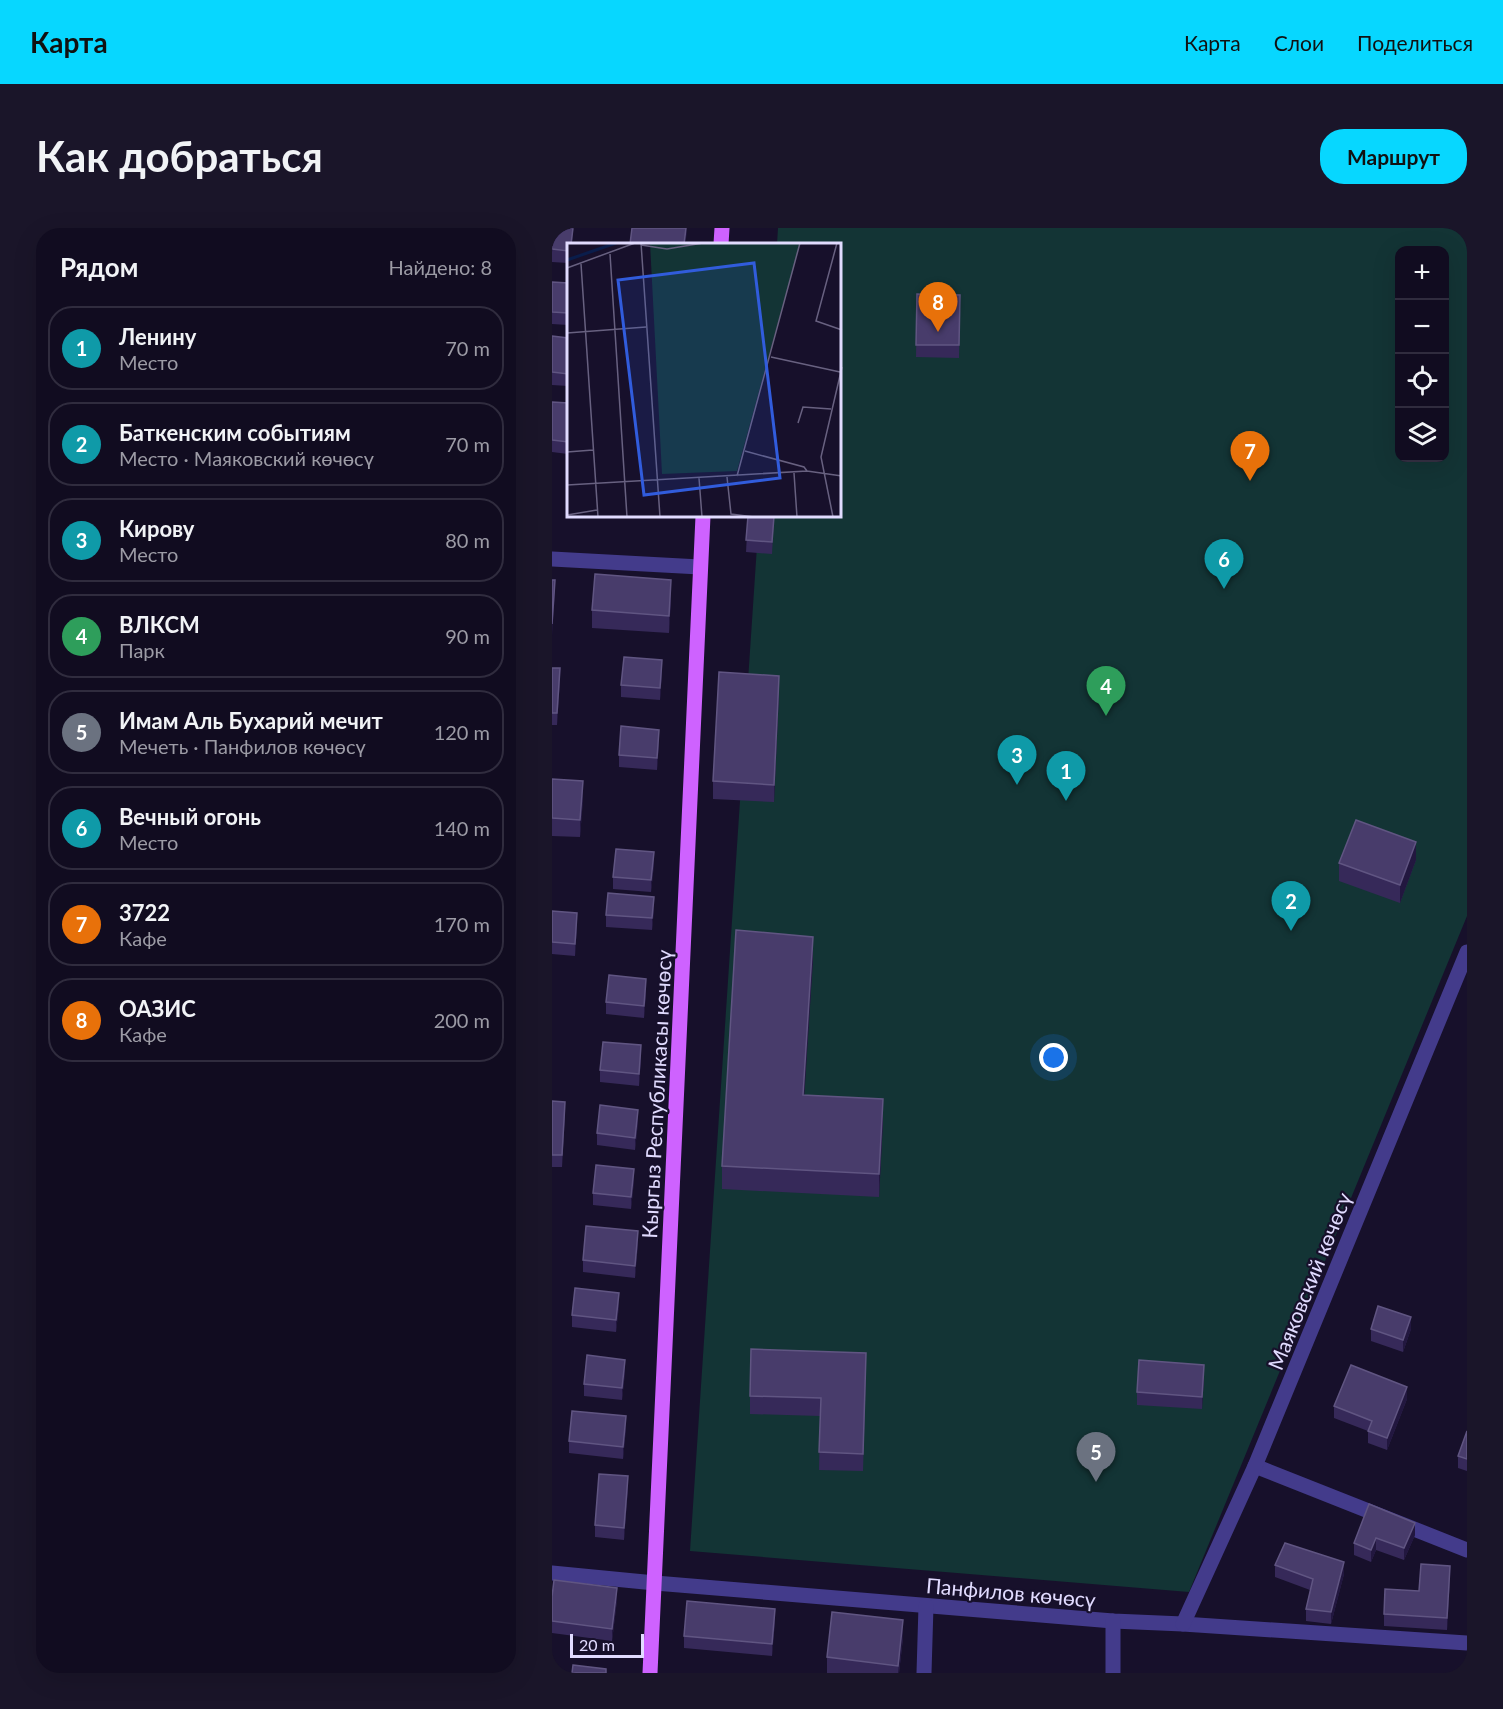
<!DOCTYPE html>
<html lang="ru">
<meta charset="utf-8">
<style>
:root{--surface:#110c20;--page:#1a1529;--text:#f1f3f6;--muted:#9c9ba5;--line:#302c3e;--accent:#07d7ff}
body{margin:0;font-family:Lato,sans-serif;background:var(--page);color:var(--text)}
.controls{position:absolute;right:18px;top:18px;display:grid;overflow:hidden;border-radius:12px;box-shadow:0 6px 24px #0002}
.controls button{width:54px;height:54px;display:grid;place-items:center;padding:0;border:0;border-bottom:2px solid var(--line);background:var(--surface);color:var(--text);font:30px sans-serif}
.scale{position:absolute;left:18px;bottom:15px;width:74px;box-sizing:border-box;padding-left:6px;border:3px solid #e1dbff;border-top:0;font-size:16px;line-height:21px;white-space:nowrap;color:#e1dbff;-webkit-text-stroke:4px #17102b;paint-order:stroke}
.you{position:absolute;left:502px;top:830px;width:21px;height:21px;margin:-15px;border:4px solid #fff;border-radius:50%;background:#1a73e8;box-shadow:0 0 0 9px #1a73e833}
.badge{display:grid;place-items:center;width:39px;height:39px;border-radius:50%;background:var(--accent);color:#fff;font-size:20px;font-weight:700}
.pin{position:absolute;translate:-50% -50px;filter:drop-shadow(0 2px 3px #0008)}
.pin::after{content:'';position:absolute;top:32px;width:21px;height:18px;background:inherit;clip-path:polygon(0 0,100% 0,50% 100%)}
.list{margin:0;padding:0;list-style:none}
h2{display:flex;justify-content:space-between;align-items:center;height:78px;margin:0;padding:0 24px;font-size:26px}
h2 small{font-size:20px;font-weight:400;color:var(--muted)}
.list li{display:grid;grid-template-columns:39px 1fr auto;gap:18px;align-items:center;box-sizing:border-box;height:84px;margin:0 12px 12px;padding:0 12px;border:2px solid var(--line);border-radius:24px}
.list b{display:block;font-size:22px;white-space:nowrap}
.list p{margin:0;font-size:20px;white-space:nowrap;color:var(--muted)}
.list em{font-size:20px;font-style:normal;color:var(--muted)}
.icon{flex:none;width:33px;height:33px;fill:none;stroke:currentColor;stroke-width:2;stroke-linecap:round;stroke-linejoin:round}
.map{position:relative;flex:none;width:915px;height:1445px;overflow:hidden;border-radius:24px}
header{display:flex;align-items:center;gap:36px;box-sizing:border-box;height:84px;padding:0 30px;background:var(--accent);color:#111}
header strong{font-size:28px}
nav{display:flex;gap:33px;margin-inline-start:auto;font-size:21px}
.intro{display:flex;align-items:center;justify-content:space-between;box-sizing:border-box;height:144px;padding:0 36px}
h1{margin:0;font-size:42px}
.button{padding:15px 27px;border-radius:24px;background:var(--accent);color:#111;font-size:21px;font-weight:700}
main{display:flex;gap:36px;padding:0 36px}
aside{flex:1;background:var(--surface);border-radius:24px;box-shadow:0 6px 24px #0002}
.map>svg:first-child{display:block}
</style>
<header>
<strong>Карта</strong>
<nav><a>Карта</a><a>Слои</a><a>Поделиться</a></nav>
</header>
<div class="intro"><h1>Как добраться</h1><a class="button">Маршрут</a></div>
<main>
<aside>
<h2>Рядом<small>Найдено: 8</small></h2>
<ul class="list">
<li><span class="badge" style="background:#0f9aa8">1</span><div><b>Ленину</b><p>Место</p></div><em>70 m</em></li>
<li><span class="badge" style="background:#0f9aa8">2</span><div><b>Баткенским событиям</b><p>Место · Маяковский көчөсү</p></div><em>70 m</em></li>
<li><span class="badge" style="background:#0f9aa8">3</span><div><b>Кирову</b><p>Место</p></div><em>80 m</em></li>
<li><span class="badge" style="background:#2e9e5b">4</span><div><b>ВЛКСМ</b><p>Парк</p></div><em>90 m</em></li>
<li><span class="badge" style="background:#6b7280">5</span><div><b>Имам Аль Бухарий мечит</b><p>Мечеть · Панфилов көчөсү</p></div><em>120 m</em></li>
<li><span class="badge" style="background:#0f9aa8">6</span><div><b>Вечный огонь</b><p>Место</p></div><em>140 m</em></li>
<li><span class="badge" style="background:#e8710a">7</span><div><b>3722</b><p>Кафе</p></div><em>170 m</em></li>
<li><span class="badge" style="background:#e8710a">8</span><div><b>ОАЗИС</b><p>Кафе</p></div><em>200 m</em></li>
</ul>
</aside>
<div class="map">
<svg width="915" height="1445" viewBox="0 0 915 1445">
<rect width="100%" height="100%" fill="#17102b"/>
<!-- green -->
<path fill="#133435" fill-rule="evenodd" d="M 226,0 L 915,0 L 915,688 L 637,1364 L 138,1323 L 207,288 L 288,288 L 288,16 L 225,16 ZM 848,22 L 892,22 L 892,230 L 848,230 Z"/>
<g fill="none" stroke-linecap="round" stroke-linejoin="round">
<!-- minor -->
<g stroke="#433b8b" stroke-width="15">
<path d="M 0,331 L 148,339"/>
<path d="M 703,1238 L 915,1322"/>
<path d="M 0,1345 L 103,1355 L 561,1393 L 631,1396 L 915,1415"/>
<path d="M 631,1396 L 703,1238 L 915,724"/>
<path d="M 372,1445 L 374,1378"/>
<path d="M 561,1445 L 561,1393"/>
</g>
<!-- major -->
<g stroke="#ce62ff" stroke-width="15">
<path d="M 169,16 L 170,0"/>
<path d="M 98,1445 L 151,288"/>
</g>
</g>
<!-- wall -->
<g fill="#362959">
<path d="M 0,0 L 21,0 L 20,16 L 16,16 L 16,35 L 0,34 Z"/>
<path d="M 0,54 L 16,55 L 16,97 L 0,96 Z"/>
<path d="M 365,66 L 408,67 L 407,130 L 364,129 Z"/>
<path d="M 0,108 L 16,110 L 16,158 L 0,157 Z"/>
<path d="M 0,174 L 16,175 L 16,226 L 0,224 Z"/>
<path d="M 196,288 L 222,288 L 220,326 L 194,324 Z"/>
<path d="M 119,370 L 117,405 L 40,400 L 40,382 Z"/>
<path d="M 0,440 L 8,452 L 5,497 L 0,497 Z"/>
<path d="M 110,444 L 108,472 L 69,469 L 69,457 Z"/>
<path d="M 227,465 L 222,574 L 161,571 L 161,553 Z"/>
<path d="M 107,514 L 105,542 L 67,539 L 67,527 Z"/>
<path d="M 0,551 L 31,571 L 28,609 L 0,608 Z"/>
<path d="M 864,632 L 848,675 L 787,653 L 787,635 Z"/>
<path d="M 102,636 L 99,664 L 61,661 L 61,649 Z"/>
<path d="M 102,681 L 100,702 L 54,699 L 54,687 Z"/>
<path d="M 0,683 L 25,697 L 23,728 L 0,726 Z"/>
<path d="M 261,732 L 252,867 L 331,894 L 327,969 L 170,961 L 170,938 Z"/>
<path d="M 94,764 L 92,790 L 54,786 L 54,774 Z"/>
<path d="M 89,829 L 87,858 L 48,854 L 48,842 Z"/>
<path d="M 0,873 L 13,886 L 10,939 L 0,939 Z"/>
<path d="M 86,894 L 83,922 L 45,917 L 45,905 Z"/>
<path d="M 82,953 L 79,981 L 41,977 L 41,965 Z"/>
<path d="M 86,1015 L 83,1050 L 31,1044 L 31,1032 Z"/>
<path d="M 67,1077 L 64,1104 L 20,1099 L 20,1087 Z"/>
<path d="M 819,1101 L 859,1101 L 851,1124 L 819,1113 Z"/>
<path d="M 314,1142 L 311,1243 L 267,1242 L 268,1188 L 198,1186 L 198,1168 Z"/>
<path d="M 73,1144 L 70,1172 L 32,1168 L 32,1156 Z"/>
<path d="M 652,1149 L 650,1181 L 585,1177 L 585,1164 Z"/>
<path d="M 855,1171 L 835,1222 L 816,1215 L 816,1203 L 782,1190 L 782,1178 Z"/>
<path d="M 74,1200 L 71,1231 L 17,1225 L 17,1213 Z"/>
<path d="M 915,1203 L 915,1243 L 906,1240 L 906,1228 Z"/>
<path d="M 76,1260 L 72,1312 L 43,1309 L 43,1297 Z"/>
<path d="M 863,1295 L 863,1307 L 852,1332 L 824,1322 L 819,1334 L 802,1327 L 802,1315 Z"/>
<path d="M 723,1337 L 792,1346 L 779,1396 L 754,1393 L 754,1381 L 758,1362 L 723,1349 Z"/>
<path d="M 898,1350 L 895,1402 L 832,1398 L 832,1386 L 867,1363 Z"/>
<path d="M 0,1369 L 65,1372 L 60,1413 L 0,1405 Z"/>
<path d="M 223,1393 L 220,1428 L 132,1420 L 132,1408 Z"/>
<path d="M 351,1410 L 347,1445 L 275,1445 L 275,1429 Z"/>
</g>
<!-- shaded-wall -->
<g fill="#22173f">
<path d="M 134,0 L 135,6 L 133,16 L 132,16 Z"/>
<path d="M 3,352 L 3,364 L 0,408 L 0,396 Z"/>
<path d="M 119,352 L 119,370 L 117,405 L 117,388 Z"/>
<path d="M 110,432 L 110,444 L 108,472 L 108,460 Z"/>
<path d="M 8,440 L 8,452 L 5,497 L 5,485 Z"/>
<path d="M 227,448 L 227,465 L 222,574 L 222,557 Z"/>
<path d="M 107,502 L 107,514 L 105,542 L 105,530 Z"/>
<path d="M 31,553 L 31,571 L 28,609 L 28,592 Z"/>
<path d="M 864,614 L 864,632 L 848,675 L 848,657 Z"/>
<path d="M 102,624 L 102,636 L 99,664 L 99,652 Z"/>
<path d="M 102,669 L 102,681 L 100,702 L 100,690 Z"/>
<path d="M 25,685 L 25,697 L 23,728 L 23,716 Z"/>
<path d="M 261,709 L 261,732 L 251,889 L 251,867 Z"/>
<path d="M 94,751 L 94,764 L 92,790 L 92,778 Z"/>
<path d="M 89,817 L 89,829 L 87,858 L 87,846 Z"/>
<path d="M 331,871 L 331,894 L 327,969 L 327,946 Z"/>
<path d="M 86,882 L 86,894 L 83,922 L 83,910 Z"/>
<path d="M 82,941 L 82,953 L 79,981 L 79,969 Z"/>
<path d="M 86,1003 L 86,1015 L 83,1050 L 83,1038 Z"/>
<path d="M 67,1065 L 67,1077 L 64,1104 L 64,1092 Z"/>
<path d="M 859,1089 L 859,1101 L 851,1124 L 851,1112 Z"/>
<path d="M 73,1132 L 73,1144 L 70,1172 L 70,1160 Z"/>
<path d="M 652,1137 L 652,1149 L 650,1181 L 650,1169 Z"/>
<path d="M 855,1159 L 855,1171 L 835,1222 L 835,1210 Z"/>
<path d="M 74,1188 L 74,1200 L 71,1231 L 71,1219 Z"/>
<path d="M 76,1248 L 76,1260 L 72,1312 L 72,1300 Z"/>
<path d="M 863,1295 L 863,1307 L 852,1332 L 852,1320 Z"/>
<path d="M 824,1310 L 824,1322 L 819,1334 L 819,1322 Z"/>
<path d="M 792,1334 L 792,1346 L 779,1396 L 779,1384 Z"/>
<path d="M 898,1338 L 898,1350 L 895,1402 L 895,1390 Z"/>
<path d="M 65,1360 L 65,1372 L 60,1413 L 60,1401 Z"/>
<path d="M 223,1381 L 223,1393 L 220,1428 L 220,1416 Z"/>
<path d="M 351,1392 L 351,1410 L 347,1445 L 346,1445 Z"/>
</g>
<!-- building -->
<g fill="#483c6b" stroke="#605582" stroke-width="1.5">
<path d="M 0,0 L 21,0 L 19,16 L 16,16 L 16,23 L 0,21 Z"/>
<path d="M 80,0 L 134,0 L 132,16 L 78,16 Z"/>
<path d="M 0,54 L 16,55 L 16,85 L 0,84 Z"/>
<path d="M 365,66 L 408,67 L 407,117 L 364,117 Z"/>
<path d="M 0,108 L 16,110 L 16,146 L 0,144 Z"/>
<path d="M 0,174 L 16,175 L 16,214 L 0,212 Z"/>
<path d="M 196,288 L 222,288 L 220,314 L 194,312 Z"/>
<path d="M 43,346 L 119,352 L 117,388 L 40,382 Z"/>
<path d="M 0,352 L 3,352 L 0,396 Z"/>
<path d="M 72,429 L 110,432 L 108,460 L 69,457 Z"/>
<path d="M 0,440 L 8,440 L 5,485 L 0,485 Z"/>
<path d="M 167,444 L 227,448 L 222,557 L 161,553 Z"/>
<path d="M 69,498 L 107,502 L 105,530 L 67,527 Z"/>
<path d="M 0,551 L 31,553 L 28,592 L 0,590 Z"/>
<path d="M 804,592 L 864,614 L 848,657 L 787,635 Z"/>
<path d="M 64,621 L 102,624 L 99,652 L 61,649 Z"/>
<path d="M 56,665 L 102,669 L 100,690 L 54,687 Z"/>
<path d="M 0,683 L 25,685 L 23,716 L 0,714 Z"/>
<path d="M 184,702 L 261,709 L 251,867 L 331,871 L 327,946 L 170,938 Z"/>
<path d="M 57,747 L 94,751 L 92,778 L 54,774 Z"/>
<path d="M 51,814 L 89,817 L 87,846 L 48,842 Z"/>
<path d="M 0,873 L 13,874 L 10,927 L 0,927 Z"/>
<path d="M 48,877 L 86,882 L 83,910 L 45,905 Z"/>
<path d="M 44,937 L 82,941 L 79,969 L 41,965 Z"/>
<path d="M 34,998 L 86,1003 L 83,1038 L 31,1032 Z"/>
<path d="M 23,1060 L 67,1065 L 64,1092 L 20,1087 Z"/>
<path d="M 826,1078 L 859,1089 L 851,1112 L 819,1101 Z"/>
<path d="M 199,1121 L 314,1125 L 311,1226 L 267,1224 L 269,1170 L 198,1168 Z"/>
<path d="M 35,1127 L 73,1132 L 70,1160 L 32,1156 Z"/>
<path d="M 587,1132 L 652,1137 L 650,1169 L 585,1164 Z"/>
<path d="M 799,1137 L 855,1159 L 835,1210 L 816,1203 L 820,1193 L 782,1178 Z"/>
<path d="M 20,1183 L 74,1188 L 71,1219 L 17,1213 Z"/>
<path d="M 915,1203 L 915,1231 L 906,1228 Z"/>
<path d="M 47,1246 L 76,1248 L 72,1300 L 43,1297 Z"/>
<path d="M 817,1276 L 863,1295 L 852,1320 L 824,1310 L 819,1322 L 802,1315 Z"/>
<path d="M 733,1315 L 792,1334 L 779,1384 L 754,1381 L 761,1351 L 723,1337 Z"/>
<path d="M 869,1336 L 898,1338 L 895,1390 L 832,1386 L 833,1361 L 867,1363 Z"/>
<path d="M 2,1352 L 65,1360 L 60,1401 L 0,1393 L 0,1369 Z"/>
<path d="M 135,1373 L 223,1381 L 220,1416 L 132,1408 Z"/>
<path d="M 280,1384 L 351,1392 L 346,1438 L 275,1429 Z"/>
<path d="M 21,1437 L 54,1441 L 54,1445 L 20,1445 Z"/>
</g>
<g text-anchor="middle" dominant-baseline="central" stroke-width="4.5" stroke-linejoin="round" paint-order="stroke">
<!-- street labels -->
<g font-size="21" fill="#e1dbff" stroke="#17102b">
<text transform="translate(104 866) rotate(-87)">Кыргыз Республикасы көчөсү</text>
<text transform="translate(757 1053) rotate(-68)">Маяковский көчөсү</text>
<text transform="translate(459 1364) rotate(5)">Панфилов көчөсү</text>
</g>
</g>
<!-- overview -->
<g transform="translate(15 15)">
<rect width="274" height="274" fill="#17102b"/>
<path d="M 83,0 L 233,0 L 170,228 L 95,231 Z" fill="#133435"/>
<path fill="none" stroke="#0a1d4b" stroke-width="3" d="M 0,17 L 49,0"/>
<path fill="none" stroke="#686180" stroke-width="1.5" d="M 74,0 L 93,274M 270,0 L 249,78 L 275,87M 74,2 L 100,6 L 136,0M 43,11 L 60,274M 14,21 L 31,274M 0,25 L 68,0M 0,90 L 79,84M 204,114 L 273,129M 231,180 L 236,164 L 264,166M 178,208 L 237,224 L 240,228M 0,209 L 26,207M 227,230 L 230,274M 170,233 L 233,0M 160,234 L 164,271 L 187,274M 132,235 L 135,274M 0,242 L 240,228 L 275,233M 0,272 L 30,267M 266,274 L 254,214 L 275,124"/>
<path fill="#315cdc" fill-opacity="0.15" stroke="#315cdc" stroke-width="3" d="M 187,20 L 213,235 L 77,252 L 51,37 Z"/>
<rect width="274" height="274" fill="none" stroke="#e1dbff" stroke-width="3"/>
</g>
</svg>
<div class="controls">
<button>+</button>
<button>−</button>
<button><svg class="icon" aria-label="locate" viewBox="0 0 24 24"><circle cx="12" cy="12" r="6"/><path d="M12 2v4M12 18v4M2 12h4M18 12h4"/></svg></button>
<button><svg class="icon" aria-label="layers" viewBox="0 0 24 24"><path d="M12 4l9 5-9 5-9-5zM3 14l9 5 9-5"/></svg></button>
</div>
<div class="scale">20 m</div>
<div class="you"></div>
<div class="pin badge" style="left:514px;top:573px;background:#0f9aa8">1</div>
<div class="pin badge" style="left:739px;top:703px;background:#0f9aa8">2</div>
<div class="pin badge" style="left:465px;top:557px;background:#0f9aa8">3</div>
<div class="pin badge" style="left:554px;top:488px;background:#2e9e5b">4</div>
<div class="pin badge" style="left:544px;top:1254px;background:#6b7280">5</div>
<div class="pin badge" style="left:672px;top:361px;background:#0f9aa8">6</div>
<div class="pin badge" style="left:698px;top:253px;background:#e8710a">7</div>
<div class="pin badge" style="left:386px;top:104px;background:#e8710a">8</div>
</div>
</main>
